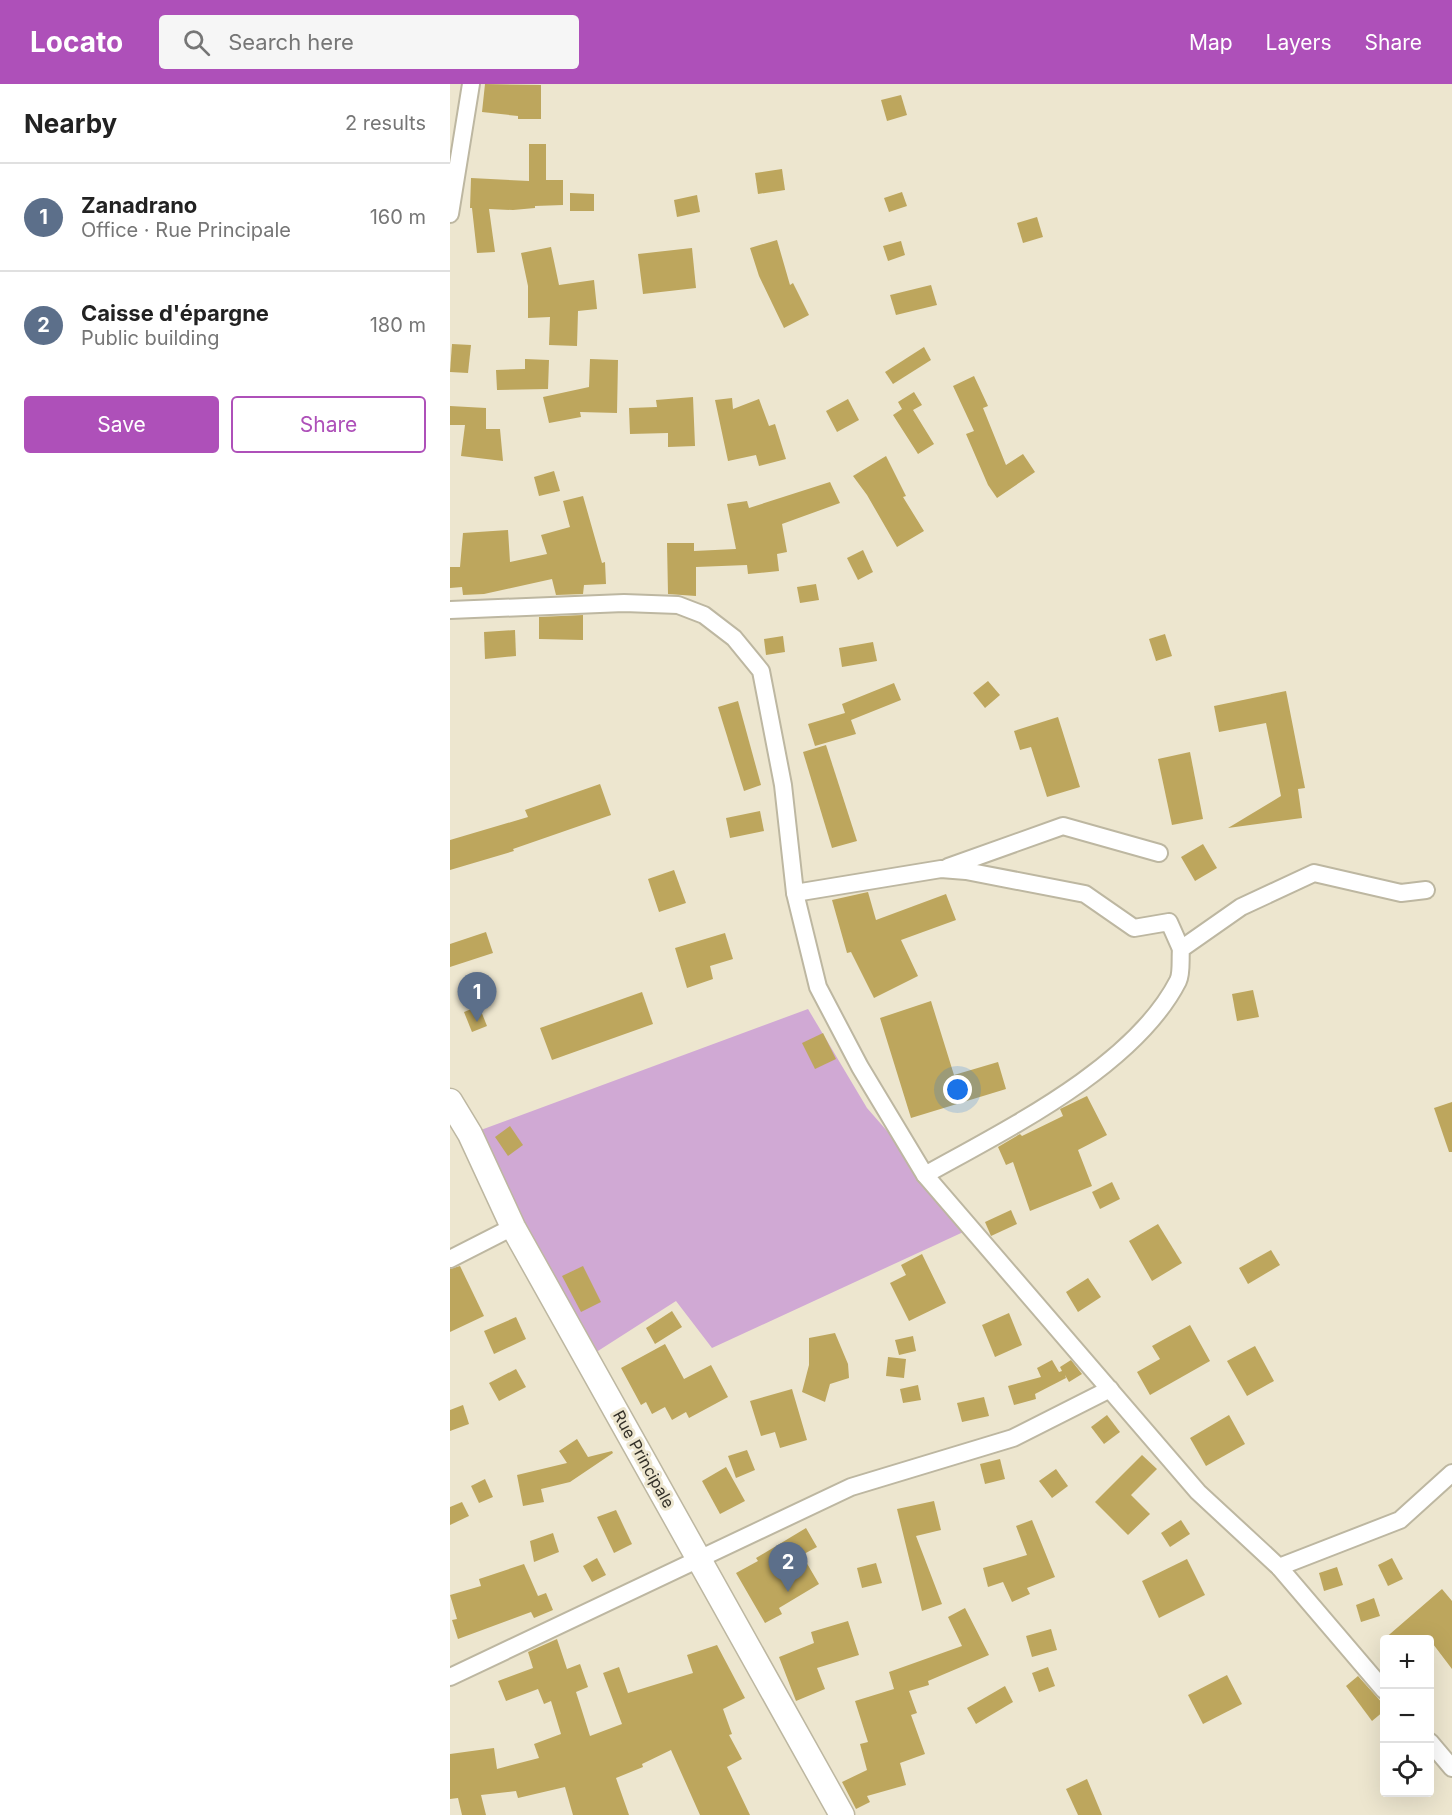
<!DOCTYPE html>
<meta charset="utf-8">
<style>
:root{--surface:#fff;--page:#f6f6f6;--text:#222;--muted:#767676;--line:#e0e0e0;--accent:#ae50b9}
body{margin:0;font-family:Inter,sans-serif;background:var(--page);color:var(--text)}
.controls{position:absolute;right:18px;bottom:18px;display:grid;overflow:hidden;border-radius:6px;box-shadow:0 6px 24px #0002}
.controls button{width:54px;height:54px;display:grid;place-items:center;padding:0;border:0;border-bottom:2px solid var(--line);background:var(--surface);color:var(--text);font:30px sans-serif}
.you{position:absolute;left:508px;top:1006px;width:21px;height:21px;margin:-15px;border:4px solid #fff;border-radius:50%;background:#1a73e8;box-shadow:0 0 0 9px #1a73e833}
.badge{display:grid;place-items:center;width:39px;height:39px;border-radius:50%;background:var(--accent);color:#fff;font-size:20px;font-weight:700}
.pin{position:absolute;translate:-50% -50px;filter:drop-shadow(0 2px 3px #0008)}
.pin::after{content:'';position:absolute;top:32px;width:21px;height:18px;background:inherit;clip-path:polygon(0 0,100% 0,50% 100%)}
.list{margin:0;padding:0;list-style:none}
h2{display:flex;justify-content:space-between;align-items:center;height:78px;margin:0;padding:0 24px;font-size:26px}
h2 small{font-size:20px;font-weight:400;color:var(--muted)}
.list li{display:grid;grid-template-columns:39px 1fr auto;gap:18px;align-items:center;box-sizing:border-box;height:108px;padding:0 24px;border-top:2px solid var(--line)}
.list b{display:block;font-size:22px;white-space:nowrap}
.list p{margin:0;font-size:20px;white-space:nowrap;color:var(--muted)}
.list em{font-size:20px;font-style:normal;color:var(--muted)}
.actions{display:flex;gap:12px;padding:18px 24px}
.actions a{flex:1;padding:14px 0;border:2px solid var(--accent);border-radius:6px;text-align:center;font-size:21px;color:var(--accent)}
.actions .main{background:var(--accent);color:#fff}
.icon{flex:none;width:33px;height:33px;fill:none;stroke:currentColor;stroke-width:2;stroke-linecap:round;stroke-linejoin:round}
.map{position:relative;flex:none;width:1002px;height:1731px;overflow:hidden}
header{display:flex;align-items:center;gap:36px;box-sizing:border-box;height:84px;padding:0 30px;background:var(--accent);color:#fff}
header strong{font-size:28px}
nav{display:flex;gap:33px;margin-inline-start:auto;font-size:21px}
.search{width:420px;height:54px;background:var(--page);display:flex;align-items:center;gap:15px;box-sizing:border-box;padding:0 21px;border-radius:6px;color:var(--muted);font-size:22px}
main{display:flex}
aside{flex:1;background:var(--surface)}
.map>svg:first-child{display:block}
</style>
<header>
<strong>Locato</strong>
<div class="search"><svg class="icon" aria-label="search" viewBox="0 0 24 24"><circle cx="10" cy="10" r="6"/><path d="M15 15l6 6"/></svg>Search here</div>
<nav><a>Map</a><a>Layers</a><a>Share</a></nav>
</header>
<main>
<aside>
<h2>Nearby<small>2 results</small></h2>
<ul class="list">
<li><span class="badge" style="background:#5c6f8a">1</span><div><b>Zanadrano</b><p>Office · Rue Principale</p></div><em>160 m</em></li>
<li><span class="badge" style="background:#5c6f8a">2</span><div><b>Caisse d'épargne</b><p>Public building</p></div><em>180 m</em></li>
</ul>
<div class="actions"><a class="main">Save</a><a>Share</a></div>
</aside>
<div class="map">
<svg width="1002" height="1731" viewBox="0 0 1002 1731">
<rect width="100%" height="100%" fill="#ede6cf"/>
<!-- green -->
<path fill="#d0a9d4" d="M 358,925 L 417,1024 L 522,1144 L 262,1264 L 226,1217 L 137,1274 L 20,1050 Z"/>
<!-- building -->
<g fill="#bda65d">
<path d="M 35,0 L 91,1 L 91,35 L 68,35 L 68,32 L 32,28 Z"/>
<path d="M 451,11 L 457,31 L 437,37 L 431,16 Z"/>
<path d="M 79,60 L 96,60 L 96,96 L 113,96 L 113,121 L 85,122 L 85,124 L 63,126 L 39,125 L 45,168 L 27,169 L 22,124 L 20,124 L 21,94 L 79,97 Z"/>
<path d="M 332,85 L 335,106 L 308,110 L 305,89 Z"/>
<path d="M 452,108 L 457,122 L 439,128 L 434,114 Z"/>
<path d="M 120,109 L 144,110 L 144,127 L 120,127 Z"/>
<path d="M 247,111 L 250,128 L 227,133 L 224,116 Z"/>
<path d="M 587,133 L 593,153 L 573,159 L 567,139 Z"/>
<path d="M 327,156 L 340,201 L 343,199 L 359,231 L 334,244 L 309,192 L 300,164 Z"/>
<path d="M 451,157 L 455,171 L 438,177 L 433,162 Z"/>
<path d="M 101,163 L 109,201 L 144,196 L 147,225 L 128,227 L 127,262 L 99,261 L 100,233 L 78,234 L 78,202 L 71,169 Z"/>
<path d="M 242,164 L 246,204 L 193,210 L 188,170 Z"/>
<path d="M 481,201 L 487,221 L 446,231 L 440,211 Z"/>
<path d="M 2,260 L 21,261 L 18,289 L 0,288 Z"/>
<path d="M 474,263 L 481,276 L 443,300 L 435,288 Z"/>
<path d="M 75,275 L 99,276 L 98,305 L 47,306 L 46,286 L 75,285 Z"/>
<path d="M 140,275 L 168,276 L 167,329 L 130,328 L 131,333 L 99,339 L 93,313 L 139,303 Z"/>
<path d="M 524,292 L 538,322 L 533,324 L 556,381 L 573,370 L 585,388 L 547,414 L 538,401 L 516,350 L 524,347 L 503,302 Z"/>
<path d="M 464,308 L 472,321 L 463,326 L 484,360 L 468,370 L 443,331 L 452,325 L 448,318 Z"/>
<path d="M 243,313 L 245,362 L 218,363 L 218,349 L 180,350 L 179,324 L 207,323 L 206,316 Z"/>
<path d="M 282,314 L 283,325 L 309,315 L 319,342 L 325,340 L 336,375 L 309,382 L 306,371 L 278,377 L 265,316 Z"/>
<path d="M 398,315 L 409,336 L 387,348 L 376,327 Z"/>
<path d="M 0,322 L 36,324 L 36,345 L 50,345 L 53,377 L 11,372 L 15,341 L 0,341 Z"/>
<path d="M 436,372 L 456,412 L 453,413 L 474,447 L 447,463 L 417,411 L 403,392 Z"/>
<path d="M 104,387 L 110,407 L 89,412 L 84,393 Z"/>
<path d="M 380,398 L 390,419 L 332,440 L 337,468 L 327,470 L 329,487 L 298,490 L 297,481 L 246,483 L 246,512 L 218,510 L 217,459 L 244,459 L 244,467 L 286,465 L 277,420 L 297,417 L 299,424 Z"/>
<path d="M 133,412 L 152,479 L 155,478 L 156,500 L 134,501 L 133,510 L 106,511 L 102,495 L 34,510 L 13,511 L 12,503 L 0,504 L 0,483 L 10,483 L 13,449 L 58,446 L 60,478 L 97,470 L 91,451 L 120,443 L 113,417 Z"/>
<path d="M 413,466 L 423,488 L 408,496 L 397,474 Z"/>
<path d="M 366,500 L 369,516 L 350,519 L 347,503 Z"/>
<path d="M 133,531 L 133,556 L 89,555 L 89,533 Z"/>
<path d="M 65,546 L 66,572 L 35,575 L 34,548 Z"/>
<path d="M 715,550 L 722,572 L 706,577 L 699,555 Z"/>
<path d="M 333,552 L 335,568 L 316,571 L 314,555 Z"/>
<path d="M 423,558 L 427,577 L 392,583 L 389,564 Z"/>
<path d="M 538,597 L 550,611 L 535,624 L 523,609 Z"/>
<path d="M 444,599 L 451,616 L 401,636 L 406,650 L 365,662 L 358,640 L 395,629 L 392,620 Z"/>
<path d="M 836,607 L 855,704 L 848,705 L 852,734 L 778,744 L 831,712 L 816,639 L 769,648 L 764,622 Z"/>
<path d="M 288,617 L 311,701 L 294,707 L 268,623 Z"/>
<path d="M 608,633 L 630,703 L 597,713 L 581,663 L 570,666 L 564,647 Z"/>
<path d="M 376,661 L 407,757 L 382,764 L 353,668 Z"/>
<path d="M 740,668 L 753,735 L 722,741 L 708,675 Z"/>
<path d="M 150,700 L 161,731 L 63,765 L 64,767 L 0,786 L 0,756 L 78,733 L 75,726 Z"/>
<path d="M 310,727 L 314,747 L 280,754 L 276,734 Z"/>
<path d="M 753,760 L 767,784 L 745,797 L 731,773 Z"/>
<path d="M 224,786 L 236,819 L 209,828 L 198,795 Z"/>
<path d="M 418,808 L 426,836 L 496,810 L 506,836 L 451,856 L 468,892 L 424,914 L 401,868 L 397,869 L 382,816 Z"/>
<path d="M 36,848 L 43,869 L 0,883 L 0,860 Z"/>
<path d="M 275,849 L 283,875 L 260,882 L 263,895 L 237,904 L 225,864 Z"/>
<path d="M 803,906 L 809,933 L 787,937 L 782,910 Z"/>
<path d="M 192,908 L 203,940 L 102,976 L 90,944 Z"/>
<path d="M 481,917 L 504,991 L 548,978 L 556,1005 L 461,1034 L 430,934 Z"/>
<path d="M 29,922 L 37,942 L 22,948 L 14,928 Z"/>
<path d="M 373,949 L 386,975 L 365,985 L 352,959 Z"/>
<path d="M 637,1012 L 657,1051 L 628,1066 L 642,1102 L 580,1127 L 563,1078 L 556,1081 L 548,1063 L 570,1050 L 572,1052 L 613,1032 L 610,1025 Z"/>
<path d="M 1002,1018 L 1002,1068 L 999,1068 L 984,1024 Z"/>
<path d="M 60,1042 L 73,1061 L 58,1072 L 45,1053 Z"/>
<path d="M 662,1098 L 670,1115 L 650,1125 L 642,1108 Z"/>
<path d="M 561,1126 L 567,1140 L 541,1152 L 535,1138 Z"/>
<path d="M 708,1140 L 732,1179 L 702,1197 L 679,1157 Z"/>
<path d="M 821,1166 L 830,1181 L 798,1200 L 789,1184 Z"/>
<path d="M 472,1170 L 496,1219 L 459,1237 L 440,1199 L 456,1191 L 451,1181 Z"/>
<path d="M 10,1182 L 34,1232 L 0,1248 L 0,1185 Z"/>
<path d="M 133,1182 L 151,1218 L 131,1228 L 112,1192 Z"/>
<path d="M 638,1194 L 651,1213 L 628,1228 L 616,1208 Z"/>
<path d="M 222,1227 L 232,1243 L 205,1260 L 196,1244 Z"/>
<path d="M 559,1229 L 572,1261 L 545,1273 L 532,1241 Z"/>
<path d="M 66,1233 L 76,1255 L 44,1270 L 34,1247 Z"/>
<path d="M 740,1241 L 760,1277 L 700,1311 L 687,1288 L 710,1275 L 702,1262 Z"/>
<path d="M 385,1249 L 398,1280 L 399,1294 L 380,1300 L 375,1318 L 352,1308 L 359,1281 L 359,1254 Z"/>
<path d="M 463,1252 L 466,1267 L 449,1271 L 445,1256 Z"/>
<path d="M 215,1260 L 234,1295 L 261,1281 L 278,1313 L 239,1334 L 236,1328 L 222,1336 L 215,1323 L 202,1330 L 196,1318 L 191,1321 L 171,1284 Z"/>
<path d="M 805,1262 L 824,1297 L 797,1312 L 777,1277 Z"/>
<path d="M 438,1273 L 456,1275 L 454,1294 L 436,1292 Z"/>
<path d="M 602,1276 L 609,1288 L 612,1287 L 610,1283 L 621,1276 L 632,1290 L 619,1298 L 615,1291 L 616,1294 L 585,1310 L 586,1315 L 564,1321 L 558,1302 L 591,1293 L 587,1284 Z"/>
<path d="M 66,1285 L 76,1303 L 49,1317 L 39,1299 Z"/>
<path d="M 468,1301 L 471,1316 L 453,1319 L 450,1305 Z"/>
<path d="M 342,1305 L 357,1356 L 330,1364 L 325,1348 L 311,1352 L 300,1317 Z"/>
<path d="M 534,1313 L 539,1332 L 512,1338 L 507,1319 Z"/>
<path d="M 13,1321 L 19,1340 L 0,1347 L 0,1326 Z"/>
<path d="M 657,1331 L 670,1348 L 654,1360 L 641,1343 Z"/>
<path d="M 779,1331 L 795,1360 L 756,1382 L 740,1354 Z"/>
<path d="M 127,1355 L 138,1373 L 162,1367 L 163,1369 L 120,1398 L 91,1405 L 94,1418 L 73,1422 L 67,1391 L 117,1379 L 109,1367 Z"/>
<path d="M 297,1366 L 305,1386 L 286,1394 L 278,1372 Z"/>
<path d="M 692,1371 L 707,1385 L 681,1411 L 700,1430 L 678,1451 L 645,1418 Z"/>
<path d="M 550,1375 L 555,1395 L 535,1400 L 530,1380 Z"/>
<path d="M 276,1383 L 295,1417 L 270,1430 L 252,1397 Z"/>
<path d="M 606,1385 L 618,1402 L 602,1414 L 589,1397 Z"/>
<path d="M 35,1395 L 43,1413 L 29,1419 L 21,1402 Z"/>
<path d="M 484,1417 L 491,1446 L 466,1452 L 492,1520 L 472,1527 L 447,1425 Z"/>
<path d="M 12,1418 L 19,1432 L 0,1441 L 0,1423 Z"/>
<path d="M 166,1426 L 182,1460 L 164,1469 L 147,1433 Z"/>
<path d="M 582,1436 L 605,1493 L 577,1504 L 580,1510 L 562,1518 L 553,1498 L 538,1503 L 533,1484 L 577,1471 L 566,1442 Z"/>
<path d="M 731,1436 L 740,1450 L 720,1463 L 711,1449 Z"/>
<path d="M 356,1444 L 367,1463 L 352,1471 L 369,1500 L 329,1524 L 332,1530 L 315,1539 L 286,1489 L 308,1477 L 306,1474 Z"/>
<path d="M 103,1449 L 109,1468 L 84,1478 L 80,1457 Z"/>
<path d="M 147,1474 L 156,1491 L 142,1498 L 133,1482 Z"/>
<path d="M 942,1474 L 953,1495 L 938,1502 L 928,1481 Z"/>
<path d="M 737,1475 L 755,1511 L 709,1534 L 692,1497 Z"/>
<path d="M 426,1479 L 432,1499 L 412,1504 L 407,1484 Z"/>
<path d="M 74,1480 L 88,1512 L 96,1509 L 103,1526 L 84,1534 L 81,1528 L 8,1555 L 2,1536 L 7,1535 L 0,1511 L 31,1502 L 29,1495 Z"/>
<path d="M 887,1483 L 893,1501 L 874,1507 L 869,1489 Z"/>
<path d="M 992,1505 L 1002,1517 L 1002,1585 L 980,1556 L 933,1556 Z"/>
<path d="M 924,1514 L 930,1532 L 911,1538 L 906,1521 Z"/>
<path d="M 515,1524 L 539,1571 L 478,1597 L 479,1601 L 459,1607 L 467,1629 L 461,1631 L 475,1670 L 450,1679 L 456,1701 L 417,1712 L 420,1718 L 406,1725 L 392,1698 L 417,1686 L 410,1660 L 418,1658 L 405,1617 L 444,1605 L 439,1588 L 512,1562 L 498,1533 Z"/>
<path d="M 398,1537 L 409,1571 L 367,1584 L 375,1605 L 346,1617 L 329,1573 L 364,1559 L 361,1548 Z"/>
<path d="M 601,1545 L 607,1566 L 582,1573 L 576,1552 Z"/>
<path d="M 107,1555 L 117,1585 L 130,1580 L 138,1603 L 126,1608 L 140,1652 L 172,1640 L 153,1589 L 169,1583 L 178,1609 L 243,1589 L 237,1571 L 267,1561 L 295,1614 L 273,1625 L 282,1650 L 279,1651 L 292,1675 L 277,1683 L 300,1731 L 250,1731 L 221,1666 L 192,1680 L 193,1683 L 166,1694 L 179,1731 L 123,1731 L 115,1703 L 68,1714 L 66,1707 L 31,1711 L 36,1731 L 12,1731 L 8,1714 L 0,1715 L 0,1670 L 44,1664 L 47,1685 L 89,1674 L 84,1660 L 111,1650 L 101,1617 L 94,1620 L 88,1605 L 56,1617 L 48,1597 L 83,1584 L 78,1568 Z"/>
<path d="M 598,1583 L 605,1602 L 589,1608 L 582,1589 Z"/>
<path d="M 777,1591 L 792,1620 L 753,1640 L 738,1611 Z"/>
<path d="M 908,1592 L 934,1621 L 934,1627 L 922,1637 L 896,1602 Z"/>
<path d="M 555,1602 L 563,1618 L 526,1640 L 517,1624 Z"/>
<path d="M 637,1695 L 652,1731 L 628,1731 L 616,1705 Z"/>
</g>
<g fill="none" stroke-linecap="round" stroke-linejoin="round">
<defs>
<g id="street">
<path d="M 0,130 L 21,0"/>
<path d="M 0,526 L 174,519 L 228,521 L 254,531 L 284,554 L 311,587 L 333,701 L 345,809 L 368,903 L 410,983 L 475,1091 L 748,1408 L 829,1483 L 934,1606"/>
<path d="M 498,783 L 613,742 L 709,769"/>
<path d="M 345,809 L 491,785 L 516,787 L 635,810 L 684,844 L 719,838 L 731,865"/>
<path d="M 475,1091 C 557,1045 684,983 728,897 C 732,889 730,875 731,865 L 791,823 L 864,789 L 951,809 L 976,806"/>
<path d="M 0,1175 L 63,1143"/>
<path d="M 829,1483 L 950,1436 L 1002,1389"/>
<path d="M 0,1593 L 401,1403 L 563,1354 L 660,1305"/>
<path d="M 980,1658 L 1002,1684"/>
</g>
<path id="secondary" d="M 0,1017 L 20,1050 L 63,1143 L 392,1731"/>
</defs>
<!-- street casing -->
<use href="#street" stroke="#bdb7a1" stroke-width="20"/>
<!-- secondary casing -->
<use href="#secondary" stroke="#bdb7a1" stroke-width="27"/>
<!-- street -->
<use href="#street" stroke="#fff" stroke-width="16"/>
<!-- secondary -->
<use href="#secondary" stroke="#fff" stroke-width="24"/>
</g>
<g text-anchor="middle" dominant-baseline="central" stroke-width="6" stroke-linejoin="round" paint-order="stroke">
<!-- street labels -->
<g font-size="16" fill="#333028" stroke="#ede6cf">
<text transform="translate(194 1375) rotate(61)">Rue Principale</text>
</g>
</g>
</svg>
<div class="controls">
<button>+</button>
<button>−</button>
<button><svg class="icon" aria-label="locate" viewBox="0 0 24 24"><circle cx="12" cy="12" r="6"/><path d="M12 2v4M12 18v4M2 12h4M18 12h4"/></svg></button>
</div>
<div class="you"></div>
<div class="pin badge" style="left:27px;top:938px;background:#5c6f8a">1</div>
<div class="pin badge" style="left:338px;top:1508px;background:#5c6f8a">2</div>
</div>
</main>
